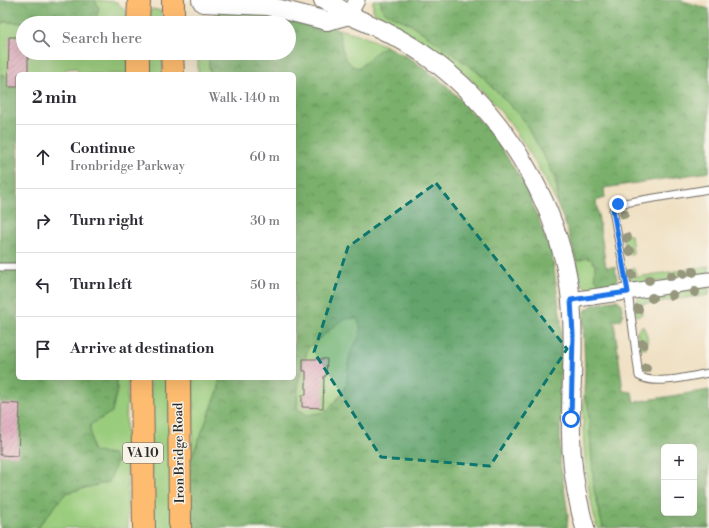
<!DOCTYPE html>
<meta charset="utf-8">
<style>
:root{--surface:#fff;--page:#f2f2f3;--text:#2b2b33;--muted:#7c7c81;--line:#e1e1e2}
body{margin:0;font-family:"Libre Bodoni",serif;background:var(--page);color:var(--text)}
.controls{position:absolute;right:12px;bottom:12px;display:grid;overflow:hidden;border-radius:6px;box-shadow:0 4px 16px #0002}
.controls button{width:36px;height:36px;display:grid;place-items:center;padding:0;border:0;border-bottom:1px solid var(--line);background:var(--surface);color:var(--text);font:20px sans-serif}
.stop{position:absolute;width:12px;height:12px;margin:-9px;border:3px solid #1a73e8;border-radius:50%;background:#fff}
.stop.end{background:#1a73e8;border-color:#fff;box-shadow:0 1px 4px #0008}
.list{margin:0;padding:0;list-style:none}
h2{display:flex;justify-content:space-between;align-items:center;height:52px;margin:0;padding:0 16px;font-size:17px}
h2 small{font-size:13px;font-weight:400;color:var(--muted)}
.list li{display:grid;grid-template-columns:26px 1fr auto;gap:12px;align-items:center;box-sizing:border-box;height:64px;padding:0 16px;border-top:1px solid var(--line)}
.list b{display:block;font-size:15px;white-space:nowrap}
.list p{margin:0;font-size:13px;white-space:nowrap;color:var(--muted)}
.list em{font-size:13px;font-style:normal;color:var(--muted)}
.icon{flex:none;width:22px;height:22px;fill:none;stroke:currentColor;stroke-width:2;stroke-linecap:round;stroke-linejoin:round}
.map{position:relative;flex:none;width:709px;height:528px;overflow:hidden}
.search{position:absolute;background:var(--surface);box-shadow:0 4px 16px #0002;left:16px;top:16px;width:280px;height:44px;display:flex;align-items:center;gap:10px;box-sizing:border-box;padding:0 14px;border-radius:22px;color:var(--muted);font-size:15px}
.panel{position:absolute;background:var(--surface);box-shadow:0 4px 16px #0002;left:16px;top:72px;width:280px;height:308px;border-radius:6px}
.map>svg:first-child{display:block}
</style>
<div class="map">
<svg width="709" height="528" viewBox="0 0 709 528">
<defs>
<pattern id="forest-crowns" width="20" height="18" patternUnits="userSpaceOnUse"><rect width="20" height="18" fill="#7ab06c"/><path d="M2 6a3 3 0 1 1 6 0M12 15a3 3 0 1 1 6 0" fill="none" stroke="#648f59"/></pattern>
<pattern id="building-hatch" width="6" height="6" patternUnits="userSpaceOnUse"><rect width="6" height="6" fill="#dfacbe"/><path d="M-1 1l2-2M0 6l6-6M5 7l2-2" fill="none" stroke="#b58c9b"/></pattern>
</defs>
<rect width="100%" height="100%" fill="#f7f3e8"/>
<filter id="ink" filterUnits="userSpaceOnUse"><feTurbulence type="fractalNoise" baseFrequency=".025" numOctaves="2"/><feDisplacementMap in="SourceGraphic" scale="8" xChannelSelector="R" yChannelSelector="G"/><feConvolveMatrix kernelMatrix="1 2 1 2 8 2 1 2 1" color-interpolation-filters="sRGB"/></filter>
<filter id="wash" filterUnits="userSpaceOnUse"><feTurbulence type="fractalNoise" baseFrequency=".012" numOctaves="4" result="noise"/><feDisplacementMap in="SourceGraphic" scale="16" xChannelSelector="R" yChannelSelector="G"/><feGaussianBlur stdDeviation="0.9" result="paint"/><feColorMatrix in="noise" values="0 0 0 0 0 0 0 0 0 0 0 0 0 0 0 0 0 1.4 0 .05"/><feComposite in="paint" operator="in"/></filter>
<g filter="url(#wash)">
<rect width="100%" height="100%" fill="#f0e1c4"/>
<!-- green -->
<g fill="#99cc7c" stroke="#627c54">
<path d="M 95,0 L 117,2 L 126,12 L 128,23 L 94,23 L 99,9 Z"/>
<path d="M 373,0 L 380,0 C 384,18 398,16 411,25 C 452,50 493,81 522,118 C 530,127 535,140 540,150 C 551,170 559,180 557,204 C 527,139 486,83 426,44 C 410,33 392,26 376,15 L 373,10 Z"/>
<path d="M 153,9 L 161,11 L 162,23 L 147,23 L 150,11 Z"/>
<path d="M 4,22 L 23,23 L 23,53 L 128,53 L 128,74 L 80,74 L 76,68 L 67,69 L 61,74 L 18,74 L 18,88 L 4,74 L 0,75 L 0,25 Z"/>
<path d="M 338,29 L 358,34 L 386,46 L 371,56 L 360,68 C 342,66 342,45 338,29 Z"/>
<path d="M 147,53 L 162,53 L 163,74 L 146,74 Z"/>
<path d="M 198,53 L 208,53 L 210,74 L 198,74 Z"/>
<path d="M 625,233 L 631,235 L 633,252 L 632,255 L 626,253 L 623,237 Z"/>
<path d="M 587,258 L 592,260 L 595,265 L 595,278 L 603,289 C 579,292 580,281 576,261 Z"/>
<path d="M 709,266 L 709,275 L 637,284 L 633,283 L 630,279 L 629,271 L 633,268 L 635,269 L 637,277 Z"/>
<path d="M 709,287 L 709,295 L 641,304 L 642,314 L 638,316 L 634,313 L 635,302 L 642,296 Z"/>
<path d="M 357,318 C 367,338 352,342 349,359 C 347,370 349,380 344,390 C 339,398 331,405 326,412 L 308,415 L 297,409 L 298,382 L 308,348 L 343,319 Z"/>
<path d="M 642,326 C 647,330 649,343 646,349 L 640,348 L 637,331 Z"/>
<path d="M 116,378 L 128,378 L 126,421 L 128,528 L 37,528 L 66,493 L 109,481 L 113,454 L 95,452 L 92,449 L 90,425 L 112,411 L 117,390 Z"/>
<path d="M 150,378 L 172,378 L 175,528 L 152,528 Z"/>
<path d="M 193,378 L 219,378 L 219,389 L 189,464 L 193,434 Z"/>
<path d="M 584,395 L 588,403 L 594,489 L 603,528 L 597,528 C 586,484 581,441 584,395 Z"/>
</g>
<!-- forest -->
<g fill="url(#forest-crowns)" stroke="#526e4c" fill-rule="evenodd">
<path d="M 0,0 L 95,0 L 99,9 L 94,23 L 4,22 L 0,25 Z"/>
<path d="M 380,0 L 680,0 L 709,9 L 709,172 L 604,188 L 605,198 L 596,201 L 606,267 L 615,267 L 617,279 L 613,287 L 603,289 L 595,278 L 595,265 L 592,260 L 587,258 L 576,261 L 567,228 L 557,204 L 558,191 L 556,178 L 523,119 L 479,73 L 411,24 L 386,13 L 382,9 Z"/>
<path d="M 221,8 L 304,18 L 338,29 C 342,45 342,66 360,68 L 371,56 L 386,46 L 413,60 L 446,85 L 490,131 L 525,185 L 552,255 L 561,320 L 560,462 L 568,514 L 567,528 L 190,528 L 189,464 L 219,389 L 219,378 L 294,378 L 294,74 L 210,74 L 208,53 L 289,53 L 289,23 L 210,23 L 211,17 ZM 357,318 C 367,338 352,342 349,359 C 347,369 349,380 344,390 C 340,398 332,405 326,412 L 308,415 L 297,409 L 298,382 L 308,348 L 343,319 Z"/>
<path d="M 4,74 L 18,88 L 18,378 L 116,378 L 117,390 L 112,412 L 90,425 L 92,449 L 95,452 L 113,454 L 117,461 L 109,482 L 66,493 L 37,528 L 0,528 L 0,75 Z"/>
<path d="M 617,300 L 621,303 L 623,316 L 621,320 L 614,321 L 623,391 L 632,392 L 634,402 L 709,390 L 709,528 L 603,528 L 594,489 L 588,403 L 584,395 L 585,369 L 583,319 L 586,310 L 593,305 ZM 664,447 L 694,447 L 694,513 L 664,513 Z"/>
</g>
<g id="blocks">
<!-- building -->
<g fill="url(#building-hatch)">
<path d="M 9,37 L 23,37 L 23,53 L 28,53 L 28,74 L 18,74 L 18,87 L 8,87 Z"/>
<path d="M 303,359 L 327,359 L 326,376 L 324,376 L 323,408 L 302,407 L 302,395 L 306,395 L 306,371 L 303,371 Z"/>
<path d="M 1,403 L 20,404 L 18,456 L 0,455 Z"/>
</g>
</g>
</g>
<g filter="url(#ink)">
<use href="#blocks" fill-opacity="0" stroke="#706b61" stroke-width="1"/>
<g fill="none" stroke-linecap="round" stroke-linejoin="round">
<defs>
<g id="service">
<path d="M 709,189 L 618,204 L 613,210 L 628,292 L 639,376 C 656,386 690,376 709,373"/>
<path d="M 0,267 L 18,267"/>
</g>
<g id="minor">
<path d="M 349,15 L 357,0"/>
<path d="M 571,300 L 709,280"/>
</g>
<g id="tertiary">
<path d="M 201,0 L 203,3 L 268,6 L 327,21 L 349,15"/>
<path d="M 323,0 C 335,3 342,12 353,17 C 380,28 406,41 429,58 C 505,112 562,209 571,301 C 575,341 571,380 571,420 C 570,456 575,493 585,528"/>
</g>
<g id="primary">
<path d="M 138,23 L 139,0"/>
<path d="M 173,23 L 173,0"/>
<path d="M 138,53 L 138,74"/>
<path d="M 172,53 L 173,74"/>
<path d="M 142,378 L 144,528"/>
<path d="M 179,378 L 180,528"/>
</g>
</defs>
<!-- service casing -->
<use href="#service" stroke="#706b61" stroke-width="9"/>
<!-- minor casing -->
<use href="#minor" stroke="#706b61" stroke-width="17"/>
<!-- tertiary casing -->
<use href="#tertiary" stroke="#706b61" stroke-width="20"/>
<!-- primary casing -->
<use href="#primary" stroke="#706b61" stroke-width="24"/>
<!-- service -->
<use href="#service" stroke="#fff" stroke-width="7"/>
<!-- minor -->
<use href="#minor" stroke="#fff" stroke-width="15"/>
<!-- tertiary -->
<use href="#tertiary" stroke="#fff" stroke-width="18"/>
<!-- primary -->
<use href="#primary" stroke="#febc70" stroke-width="22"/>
</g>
<!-- trees -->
<g fill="#96977d">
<circle cx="624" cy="214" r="5"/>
<circle cx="627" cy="238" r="5"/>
<circle cx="630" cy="251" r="5"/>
<circle cx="693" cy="272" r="5"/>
<circle cx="683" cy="274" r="5"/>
<circle cx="632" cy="275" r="5"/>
<circle cx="671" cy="276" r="5"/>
<circle cx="649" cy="280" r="5"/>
<circle cx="695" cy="292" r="5"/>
<circle cx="672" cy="295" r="5"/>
<circle cx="652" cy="298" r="5"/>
<circle cx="638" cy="309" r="5"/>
<circle cx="643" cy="344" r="5"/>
<circle cx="646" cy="368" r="5"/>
</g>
</g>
<g fill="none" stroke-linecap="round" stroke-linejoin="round" filter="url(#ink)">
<!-- route -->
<path stroke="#1a73e8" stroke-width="5" d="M 571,419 L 573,335 L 571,300 L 628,292 L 613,210 L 618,204"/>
</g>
<!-- marked area -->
<path fill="#0f766e" fill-opacity="0.2" stroke="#0f766e" stroke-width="3" stroke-dasharray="8 5" stroke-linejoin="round" d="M 436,183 L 567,349 L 490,466 L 381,457 L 314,352 L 348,247 Z"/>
<g text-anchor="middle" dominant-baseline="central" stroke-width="3" stroke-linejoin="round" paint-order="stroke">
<!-- shield labels -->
<rect fill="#f7f3e8" stroke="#686764" stroke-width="1" x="123" y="443" width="40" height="20" rx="3"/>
<g font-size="12" font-weight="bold" fill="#2b2b2b">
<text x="143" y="453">VA 10</text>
</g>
<!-- street labels -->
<g font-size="13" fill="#2b2b2b" stroke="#f7f3e8">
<text transform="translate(179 453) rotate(-91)">Iron Bridge Road</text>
</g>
</g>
</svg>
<div class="controls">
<button>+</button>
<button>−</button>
</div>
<div class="stop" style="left:571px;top:419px"></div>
<div class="stop end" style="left:618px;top:204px"></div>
<div class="search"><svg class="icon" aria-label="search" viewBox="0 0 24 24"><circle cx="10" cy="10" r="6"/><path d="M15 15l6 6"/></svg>Search here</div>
<section class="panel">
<h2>2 min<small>Walk · 140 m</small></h2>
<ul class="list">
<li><svg class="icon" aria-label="ahead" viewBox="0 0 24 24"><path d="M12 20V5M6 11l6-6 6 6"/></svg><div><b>Continue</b><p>Ironbridge Parkway</p></div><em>60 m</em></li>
<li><svg class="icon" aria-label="right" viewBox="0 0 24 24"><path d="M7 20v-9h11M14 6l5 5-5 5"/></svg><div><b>Turn right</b></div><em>30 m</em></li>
<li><svg class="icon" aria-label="left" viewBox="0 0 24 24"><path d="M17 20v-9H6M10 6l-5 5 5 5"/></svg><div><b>Turn left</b></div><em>50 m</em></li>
<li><svg class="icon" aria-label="arrive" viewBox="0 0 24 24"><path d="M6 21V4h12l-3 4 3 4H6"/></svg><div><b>Arrive at destination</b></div></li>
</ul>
</section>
</div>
